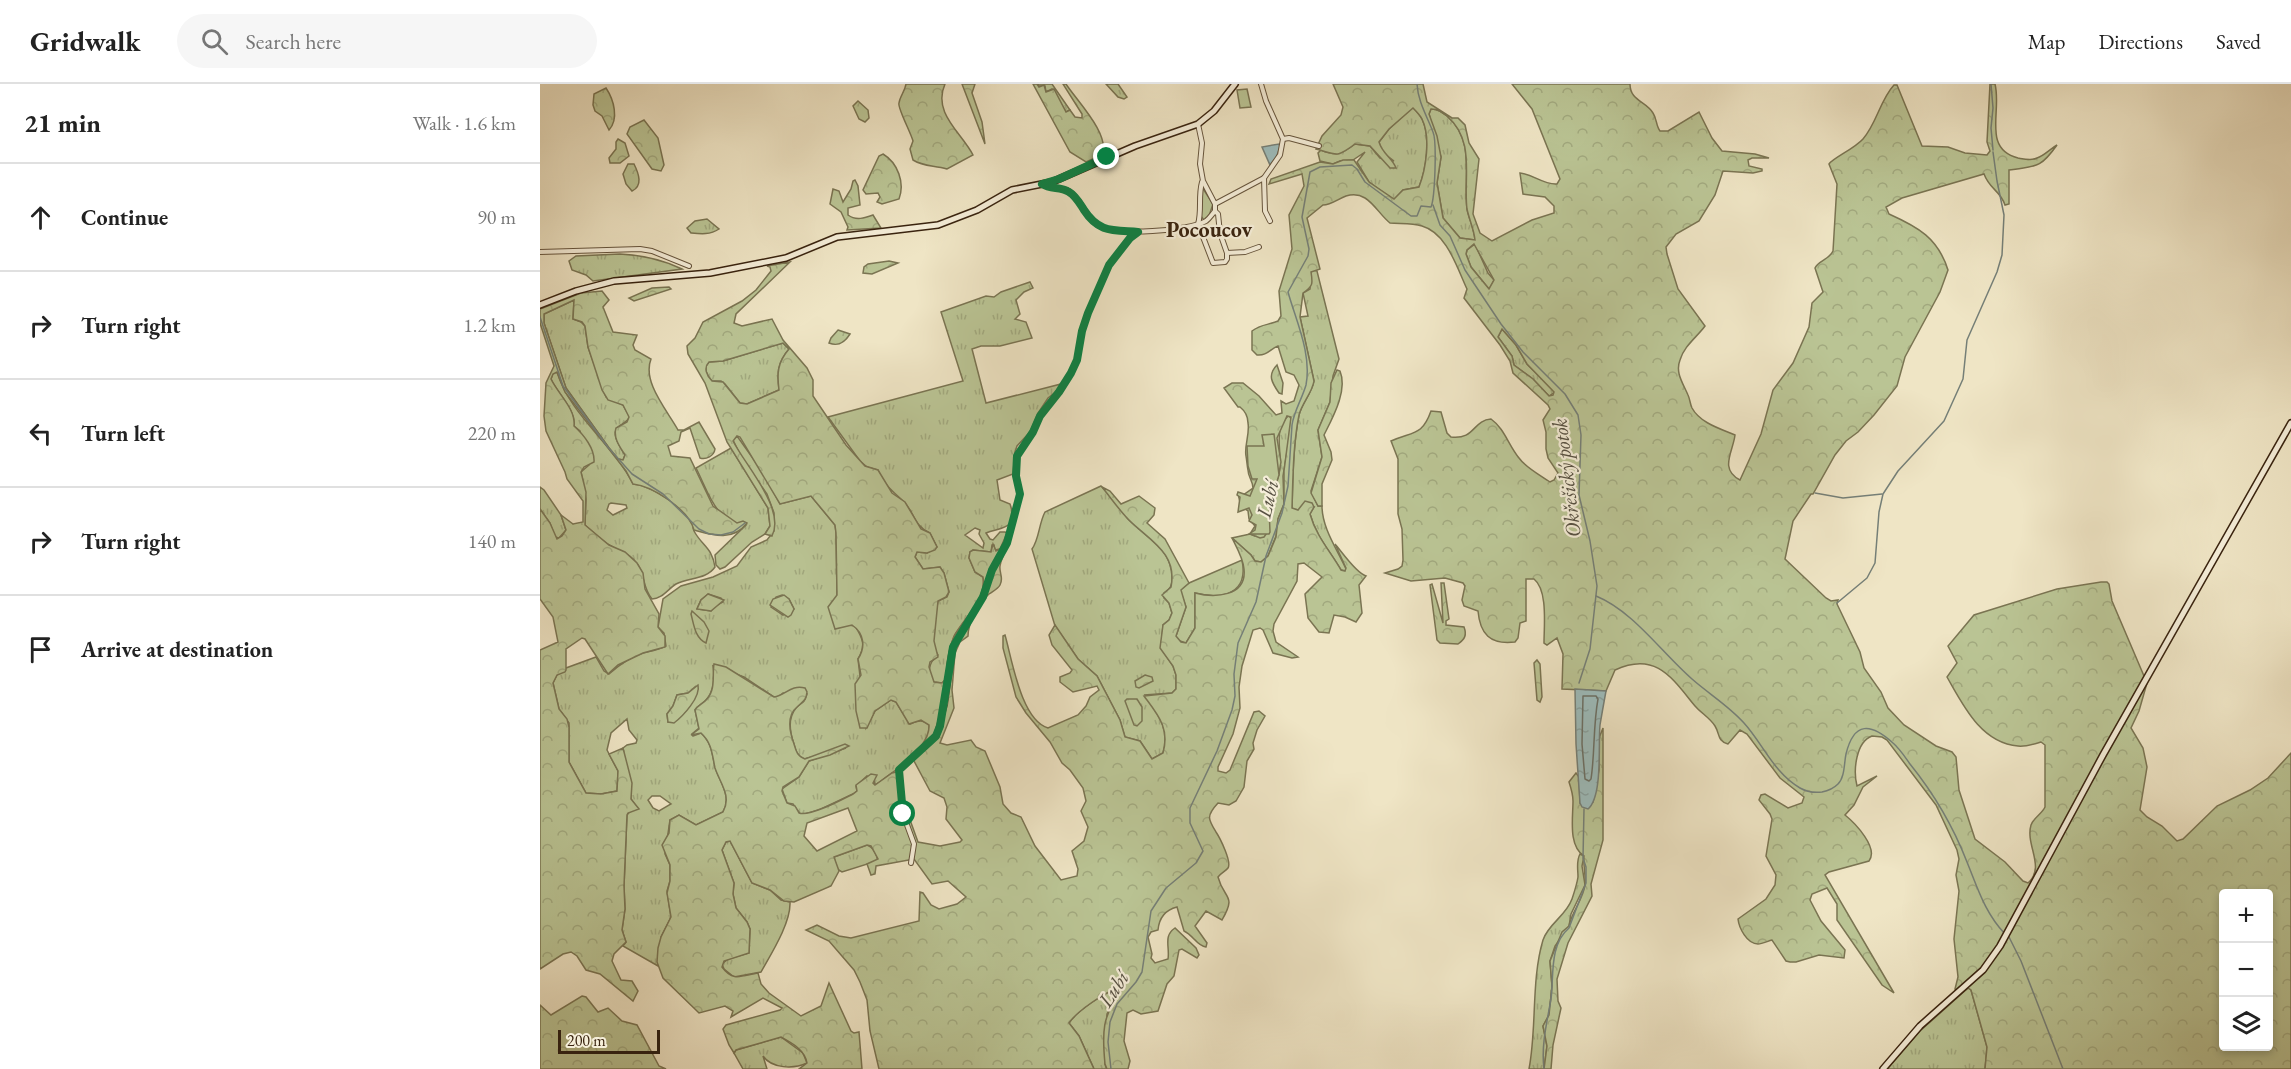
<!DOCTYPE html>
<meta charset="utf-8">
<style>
:root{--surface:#fff;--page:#f6f6f6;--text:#222;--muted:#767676;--line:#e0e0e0}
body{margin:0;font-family:"EB Garamond",serif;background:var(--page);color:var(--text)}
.controls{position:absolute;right:18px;bottom:18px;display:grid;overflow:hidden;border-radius:6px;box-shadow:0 3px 9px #0003}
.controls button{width:54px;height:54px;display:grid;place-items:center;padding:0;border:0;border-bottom:2px solid var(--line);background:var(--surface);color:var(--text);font:30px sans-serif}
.scale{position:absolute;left:18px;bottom:15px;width:102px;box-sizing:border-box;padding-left:6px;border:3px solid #39230f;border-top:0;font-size:16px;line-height:21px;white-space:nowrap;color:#39230f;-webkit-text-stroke:4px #f5eed9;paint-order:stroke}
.stop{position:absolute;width:18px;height:18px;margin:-14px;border:4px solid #0b8043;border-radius:50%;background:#fff}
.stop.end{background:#0b8043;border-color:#fff;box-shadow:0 2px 6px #0008}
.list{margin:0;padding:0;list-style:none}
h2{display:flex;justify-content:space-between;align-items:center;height:78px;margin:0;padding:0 24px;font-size:26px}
h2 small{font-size:20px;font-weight:400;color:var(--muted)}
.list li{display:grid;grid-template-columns:39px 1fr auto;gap:18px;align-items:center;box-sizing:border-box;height:108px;padding:0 24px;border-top:2px solid var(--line)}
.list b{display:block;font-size:22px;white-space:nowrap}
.list em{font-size:20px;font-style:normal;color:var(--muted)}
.icon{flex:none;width:33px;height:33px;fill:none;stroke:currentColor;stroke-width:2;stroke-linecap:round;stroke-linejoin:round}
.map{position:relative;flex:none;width:1751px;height:985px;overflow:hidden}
header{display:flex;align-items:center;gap:36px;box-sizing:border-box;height:84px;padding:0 30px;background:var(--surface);border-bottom:2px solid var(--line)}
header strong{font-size:28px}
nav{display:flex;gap:33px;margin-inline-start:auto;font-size:21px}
.search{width:420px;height:54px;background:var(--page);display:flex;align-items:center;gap:15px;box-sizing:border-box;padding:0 21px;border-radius:33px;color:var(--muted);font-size:22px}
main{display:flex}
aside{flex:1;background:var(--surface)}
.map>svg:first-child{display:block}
</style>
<header>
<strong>Gridwalk</strong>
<div class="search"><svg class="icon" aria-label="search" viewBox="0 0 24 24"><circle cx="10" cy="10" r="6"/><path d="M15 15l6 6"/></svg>Search here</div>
<nav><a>Map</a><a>Directions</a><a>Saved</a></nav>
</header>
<main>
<aside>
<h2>21 min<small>Walk · 1.6 km</small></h2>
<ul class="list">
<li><svg class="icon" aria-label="ahead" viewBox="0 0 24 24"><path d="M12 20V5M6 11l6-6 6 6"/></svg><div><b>Continue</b></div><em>90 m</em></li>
<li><svg class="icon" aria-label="right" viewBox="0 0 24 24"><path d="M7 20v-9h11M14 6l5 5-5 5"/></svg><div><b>Turn right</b></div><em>1.2 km</em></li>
<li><svg class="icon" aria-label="left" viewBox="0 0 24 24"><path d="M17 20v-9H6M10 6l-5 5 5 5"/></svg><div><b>Turn left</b></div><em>220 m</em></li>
<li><svg class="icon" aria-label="right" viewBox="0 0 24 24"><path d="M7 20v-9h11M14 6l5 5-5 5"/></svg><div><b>Turn right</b></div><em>140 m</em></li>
<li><svg class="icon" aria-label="arrive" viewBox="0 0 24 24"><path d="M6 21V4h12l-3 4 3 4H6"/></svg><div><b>Arrive at destination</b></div></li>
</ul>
</aside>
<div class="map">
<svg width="1751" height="985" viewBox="0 0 1751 985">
<defs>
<pattern id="grass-tufts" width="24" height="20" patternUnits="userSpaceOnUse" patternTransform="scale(1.5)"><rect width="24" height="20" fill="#bac494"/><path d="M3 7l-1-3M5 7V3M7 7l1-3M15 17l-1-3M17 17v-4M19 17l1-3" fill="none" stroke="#a1a87e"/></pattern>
<pattern id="forest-crowns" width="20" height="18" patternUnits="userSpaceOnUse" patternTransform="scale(1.5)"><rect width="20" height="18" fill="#bac494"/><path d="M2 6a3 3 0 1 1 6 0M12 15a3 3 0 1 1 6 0" fill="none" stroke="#a1a87e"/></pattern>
<pattern id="water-ripples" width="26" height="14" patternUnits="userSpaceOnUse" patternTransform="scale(1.5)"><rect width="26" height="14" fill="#9dbdbd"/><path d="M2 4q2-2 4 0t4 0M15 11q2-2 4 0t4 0" fill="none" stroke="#88a2a1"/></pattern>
</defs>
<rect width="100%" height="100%" fill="#efe5c5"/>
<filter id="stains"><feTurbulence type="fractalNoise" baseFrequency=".00333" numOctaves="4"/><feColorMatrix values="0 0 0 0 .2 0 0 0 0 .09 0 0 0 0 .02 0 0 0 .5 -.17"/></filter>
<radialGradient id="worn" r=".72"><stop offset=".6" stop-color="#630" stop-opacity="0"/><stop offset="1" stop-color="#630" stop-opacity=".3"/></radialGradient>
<!-- grass -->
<g fill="url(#grass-tufts)" stroke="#7a7452" stroke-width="1.5" fill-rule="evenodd">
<path d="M 497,0 L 512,0 L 530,26 L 526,28 L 512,5 L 506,8 L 505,2 L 499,2 Z"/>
<path d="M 566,0 L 578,0 L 587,13 L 584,15 L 578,13 Z"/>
<path d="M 873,23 C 876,27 880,31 882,35 C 891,53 886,85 879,103 L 863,106 L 854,116 L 829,98 L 817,78 L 825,68 L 813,76 L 800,77 L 793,80 L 780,77 L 778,69 L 781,66 C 797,73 802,70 815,60 L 830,62 L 840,74 L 854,77 L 841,67 L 839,58 L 849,45 Z"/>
<path d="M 891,25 C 898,25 902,28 907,32 C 936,57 923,94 927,125 C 929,135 934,145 935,156 L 920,154 L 903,134 L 897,99 L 901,73 L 889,30 Z"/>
<path d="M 662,103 L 673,120 L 669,132 L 664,136 L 660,131 Z"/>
<path d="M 167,135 L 179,145 C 170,151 161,150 151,149 L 147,144 L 155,137 Z"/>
<path d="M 935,160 L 948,189 L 954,196 L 949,205 L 931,183 L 926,170 L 927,166 Z"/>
<path d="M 80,170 C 103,171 121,175 142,185 L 53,197 L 46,191 L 32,186 L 29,177 L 36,172 Z"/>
<path d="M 773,186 L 777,187 L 799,275 L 793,292 L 790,318 L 778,346 L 782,373 L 771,407 L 778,422 L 782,422 C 782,444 797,465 806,485 L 805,487 L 801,486 C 790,467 776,452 770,430 L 774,423 L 759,426 L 752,425 C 753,394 753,362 759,331 C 762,319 772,309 774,297 L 760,233 L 768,232 L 763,209 L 770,205 L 771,188 Z"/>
<path d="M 490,198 L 493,204 L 484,208 L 476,216 L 480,230 L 475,235 L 486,238 L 492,254 L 460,262 L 441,262 L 432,265 L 446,319 L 521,300 L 517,307 L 508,314 L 498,329 L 490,348 L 477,362 L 475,368 L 473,390 L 457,396 L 460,416 L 470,420 C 479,446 461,443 446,449 L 450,455 L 453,456 L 460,448 L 465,448 L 467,449 L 460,465 L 455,466 L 454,461 L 452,461 L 451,468 L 433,466 L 430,468 L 429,474 L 435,488 L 443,493 C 447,515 424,534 414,552 C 408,566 407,580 406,595 L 402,599 L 394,598 C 387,589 388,579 398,571 C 388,558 396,532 398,517 L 407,513 L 409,508 L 404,489 L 400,483 L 383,485 L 375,473 L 377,468 L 387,469 L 397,463 L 390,449 C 372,441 375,427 362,416 C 351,405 344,402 338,386 L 327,383 L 320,377 L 288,333 L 423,297 L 401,228 L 446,212 L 454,213 L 461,208 ZM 435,444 L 440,446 L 439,450 L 444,459 L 443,464 L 425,451 Z"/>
<path d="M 34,216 L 33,235 L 41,238 L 45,242 L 48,263 L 66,313 L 83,321 L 90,333 C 86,339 83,339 78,343 C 70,350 81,364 85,371 L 83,376 L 78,375 L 69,364 L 26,304 L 4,239 L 4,230 Z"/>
<path d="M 962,245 L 976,261 L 987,280 L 1015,308 L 1009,312 L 993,295 L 974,281 L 972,272 L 958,253 Z"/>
<path d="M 243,259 L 249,265 C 237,279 237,289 239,306 L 207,320 L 200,319 L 185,300 L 181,297 L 172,297 C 167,292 163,284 169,278 L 183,277 Z"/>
<path d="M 17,288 C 30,331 73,360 93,400 C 109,401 144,422 151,438 C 154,442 152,442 154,447 C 162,462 172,463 175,483 C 166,496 149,493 136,500 C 128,505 122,515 112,515 C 103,505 105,492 98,481 C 91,470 81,468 71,462 C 61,457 53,448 45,441 L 46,415 L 41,388 L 49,381 L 40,347 L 34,342 C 36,326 18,310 11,295 L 13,289 ZM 71,419 L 86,421 L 87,424 L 73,431 L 67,426 L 69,420 Z"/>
<path d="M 749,331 L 752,337 L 743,392 L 744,420 L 738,435 L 736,452 L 728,472 L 721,478 L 715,477 L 711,471 L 692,454 L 710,450 L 715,452 C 724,432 733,411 739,390 C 744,369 731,348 749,331 Z"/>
<path d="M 197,352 L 222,387 L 240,420 L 271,412 L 295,441 L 296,449 L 297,511 L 309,541 L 315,542 C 323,554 326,562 318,575 L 326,644 L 335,627 L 351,616 L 356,618 L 370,640 C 378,637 382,635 389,641 C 391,665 356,685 340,698 L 335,701 L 334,696 L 327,692 L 316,702 L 317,707 L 313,710 L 279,726 L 261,731 L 253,720 L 247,719 L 242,705 L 259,693 L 269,677 L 306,664 L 264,675 C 257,672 256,667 254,660 C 250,649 247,635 256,624 C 261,618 264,621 267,610 L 243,609 L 238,613 L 234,613 L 204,593 L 173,582 C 175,593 174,607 166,616 C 163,620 158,621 155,626 L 159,644 L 152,650 L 153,652 L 161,649 C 172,659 172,670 175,683 C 180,699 192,712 183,728 L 156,741 L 139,731 L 130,736 L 125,770 L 130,781 L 130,797 L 127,807 L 131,833 L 121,853 L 118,882 L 83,862 L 86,858 L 82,846 L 85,825 L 84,802 L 87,731 L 95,721 L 91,715 L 83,664 L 87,661 L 96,659 L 97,656 L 89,646 L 87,635 L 71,649 L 67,666 L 78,687 L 77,707 L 61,710 L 46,709 L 29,678 L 29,639 L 19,625 L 13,599 L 17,591 L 26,584 L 56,573 L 64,587 L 69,590 C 79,581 90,573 103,569 C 111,567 118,566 126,562 L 124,549 L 118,543 L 123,515 L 141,502 L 173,493 L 197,482 L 211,463 L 227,456 L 234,447 L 234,429 L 227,410 L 203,376 L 193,356 ZM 168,510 L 181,514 L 183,518 L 175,522 L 171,527 L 157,525 L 161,516 ZM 242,511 L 249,515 L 254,525 L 243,531 L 231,523 L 236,513 ZM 155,603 C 154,620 144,634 128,638 L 127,630 L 133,622 L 137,611 L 148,609 ZM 112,712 L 120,712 L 131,720 L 119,727 L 113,724 L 108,716 Z"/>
<path d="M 191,364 L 228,424 L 230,442 L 225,450 L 212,458 L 185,483 L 180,485 L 176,481 L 175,471 L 206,441 C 174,437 169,409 156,384 Z"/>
<path d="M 561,402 C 571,412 579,424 588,435 C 606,454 632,464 632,494 C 632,501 631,505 624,509 L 624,514 L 629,519 L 632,529 L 629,536 L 623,541 L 621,564 L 633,582 L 636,591 L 636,605 L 632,609 L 605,611 C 618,631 630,644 623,669 L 612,675 L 600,657 L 585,653 L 580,636 L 557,592 L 538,575 L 515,542 L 492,465 C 499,456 499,439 505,428 Z"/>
<path d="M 0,403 L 4,406 L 21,431 L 26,446 L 19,454 L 15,453 L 10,439 L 0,425 Z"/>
<path d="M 702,476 C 709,510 682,516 655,509 L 655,544 L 646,559 L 637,556 L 636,552 L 646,523 L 640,506 L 649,499 Z"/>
<path d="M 190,757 L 212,799 L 230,806 L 241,816 L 250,818 C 251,839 231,870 221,888 L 194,893 L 184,885 L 182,880 L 188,875 L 209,869 L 210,845 L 207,838 L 196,824 L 193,810 L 194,799 L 182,766 L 186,758 Z"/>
<path d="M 327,761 C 333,763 338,771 337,777 L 302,788 L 297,785 L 294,773 Z"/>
<path d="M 1040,770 L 1044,772 L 1042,782 L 1045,801 L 1031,830 L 1029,842 L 1015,862 L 1010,877 L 1012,902 L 1009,931 L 1003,942 L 1007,962 L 1004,985 L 989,985 C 997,944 991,896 1003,856 C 1008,840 1026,832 1032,815 C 1034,809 1037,800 1038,793 C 1038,785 1036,777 1040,770 Z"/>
<path d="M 579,904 L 581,907 L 567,930 L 565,980 L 567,985 L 554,985 L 539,952 L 529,939 C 536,928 566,907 579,904 Z"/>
<path d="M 1428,904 L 1431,906 L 1447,963 L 1445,985 L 1347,985 L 1380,947 Z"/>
<path d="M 241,953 L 263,969 L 267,979 C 254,985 232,985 223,972 L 227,985 L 203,985 L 194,969 L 196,966 Z"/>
</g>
<!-- forest -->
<g fill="url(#forest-crowns)" stroke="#7a7452" stroke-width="1.5" fill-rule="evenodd">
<path d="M 366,0 L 405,0 C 392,29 422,49 433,71 L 407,85 C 394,81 384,83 373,76 L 370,65 L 373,57 C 371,49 357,23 359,19 C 360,12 365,7 366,0 Z"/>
<path d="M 422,0 L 435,0 L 432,9 L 442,38 L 445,60 Z"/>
<path d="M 493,0 L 497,0 L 499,3 L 504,1 L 506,8 L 514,5 L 526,28 L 530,26 L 535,33 L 542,34 L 542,30 L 523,0 L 526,0 C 537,17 571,51 562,71 L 546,78 L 530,68 Z"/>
<path d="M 793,0 L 883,0 L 887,18 L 912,34 L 918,34 L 925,41 L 929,59 L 939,75 L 933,130 L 940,149 L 952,157 L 992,136 L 1014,129 L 1014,122 L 1005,113 L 983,110 L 980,89 C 993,90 1003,101 1017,100 L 1020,95 L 992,25 L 972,0 L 1090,0 C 1090,17 1106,17 1113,29 C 1117,35 1116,42 1120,47 L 1128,47 L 1159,28 L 1172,54 L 1182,67 L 1215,70 L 1229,74 L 1212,74 L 1208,76 L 1209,82 L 1222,85 L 1222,87 L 1213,89 L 1183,87 L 1175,111 L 1159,137 L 1136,150 L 1126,163 L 1127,170 L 1138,205 L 1165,242 C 1157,253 1144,262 1140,276 C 1135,289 1143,299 1148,311 C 1150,315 1150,320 1152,324 C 1160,339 1181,345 1195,351 C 1193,368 1179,385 1200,396 L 1221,350 L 1233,306 L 1253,279 L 1269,243 L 1272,219 L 1283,208 L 1275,184 C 1279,176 1289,176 1293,167 L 1297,100 L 1289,80 C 1293,74 1314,65 1323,55 C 1337,39 1340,16 1354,1 L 1357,1 L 1382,62 L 1408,63 L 1425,69 L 1447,71 L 1450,67 L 1447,58 L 1450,0 L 1455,0 C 1462,27 1442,65 1478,74 C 1484,75 1492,77 1497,74 C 1504,72 1510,65 1517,61 C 1500,85 1496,82 1469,86 L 1469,120 L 1465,121 C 1460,106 1450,106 1444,90 L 1362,114 L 1346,123 L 1349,130 C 1378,143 1398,154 1408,186 L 1400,208 L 1365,273 L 1357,302 L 1334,331 L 1318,348 L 1306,357 L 1295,371 L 1273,410 L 1271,410 L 1253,437 L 1245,475 L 1286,514 L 1291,517 L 1298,516 L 1297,520 L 1320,568 L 1324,584 L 1341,608 L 1348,624 L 1364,641 L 1396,662 L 1412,668 L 1416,673 L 1419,706 L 1435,755 L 1465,778 L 1483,797 L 1488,799 C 1506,783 1485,761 1491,741 C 1494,733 1502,730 1505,723 L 1505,661 L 1501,658 C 1494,660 1485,663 1478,662 C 1441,659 1423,621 1407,593 L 1417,579 L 1408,562 L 1434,531 L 1517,505 L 1561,498 L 1567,498 L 1569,500 L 1572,517 L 1607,599 L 1599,627 L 1591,644 L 1603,664 L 1607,683 L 1600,726 L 1607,733 L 1622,742 L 1637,757 L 1643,755 L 1677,722 L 1710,706 L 1728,694 L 1751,669 L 1751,985 L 1445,985 L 1447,963 L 1431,906 L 1428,904 L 1418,912 L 1415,905 L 1418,893 L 1414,855 L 1419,807 L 1416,791 L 1419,775 L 1417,766 L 1396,721 L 1347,656 L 1342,653 L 1332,652 C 1316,658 1313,686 1317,702 L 1337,692 L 1323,703 L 1314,721 L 1305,731 C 1315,739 1339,764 1329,777 L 1289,788 L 1285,791 L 1354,909 L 1342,901 L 1297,836 L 1297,820 L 1287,804 L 1272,810 L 1270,816 L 1281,837 L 1305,866 L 1304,874 L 1279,871 L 1256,878 L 1250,878 L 1246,877 L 1232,856 C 1228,857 1222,860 1218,860 C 1207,860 1199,844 1198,835 L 1226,815 L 1235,801 L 1236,791 L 1226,772 L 1232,735 L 1230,730 L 1219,716 L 1221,711 L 1225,710 L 1248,724 L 1262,719 L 1264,713 L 1240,694 L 1207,650 L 1200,646 L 1188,660 C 1177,657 1180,650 1175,642 C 1170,634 1161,629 1155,622 C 1132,594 1116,567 1075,586 L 1066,607 L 1022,605 L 1023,570 L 1017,554 L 1007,561 L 1004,559 C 1004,542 1008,506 994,495 L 986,495 L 986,537 L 980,539 L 978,554 L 975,558 C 950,561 940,550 938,527 L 924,522 L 922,516 L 925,502 L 923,499 L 905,494 L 871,497 L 845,489 L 858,485 L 862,482 L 863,476 L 862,445 L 858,430 L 858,375 L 851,357 C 874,347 882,352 891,327 L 901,328 L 907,349 L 911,353 C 935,356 933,336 951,335 C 964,344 969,362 979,374 C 986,384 1000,391 1010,398 L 1014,396 L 1018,389 L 1008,374 L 1006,365 L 1006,348 L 1003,336 L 1010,325 L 1008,321 L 973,289 L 970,277 L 960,261 L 924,214 L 927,205 C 917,184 907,149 882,142 C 871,139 860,140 850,139 C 836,128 828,105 806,112 C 798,115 791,121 783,121 L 767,134 L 780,185 L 771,188 C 773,200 773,202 763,209 L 760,233 L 774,297 C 772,309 762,319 759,331 C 753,361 753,393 752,424 L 758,426 L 765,417 L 772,419 L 774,423 L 770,430 C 776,452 790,467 801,486 L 805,487 L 806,484 L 795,460 C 802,468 816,489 826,492 L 819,501 L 822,529 L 816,538 L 805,533 L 794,531 L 789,549 L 779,548 L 768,534 L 765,510 L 782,493 L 764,479 L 758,480 L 757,497 L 734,540 L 733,547 L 736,558 L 758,573 L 752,574 L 733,569 L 723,546 L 720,544 L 713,546 L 702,582 L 699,603 L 700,624 L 693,650 L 678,683 L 678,687 L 686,689 L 690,686 L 714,628 L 719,627 L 725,632 L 717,646 L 713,659 L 714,665 L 707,677 L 704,703 L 696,717 L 689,721 L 678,719 C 666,732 668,735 676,748 C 680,754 692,778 688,784 C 686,787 681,789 678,793 C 684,816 697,810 682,836 L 666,827 L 655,842 L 667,859 L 666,863 C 657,862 653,851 644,847 L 637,823 C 625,826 619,835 618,846 L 611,848 L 608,853 L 612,870 L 611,874 L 615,879 L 628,875 C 630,863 623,852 635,844 L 656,864 L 659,871 L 657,874 L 642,865 L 639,866 L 634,892 L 627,900 L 618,927 L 601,930 L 593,926 L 587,929 L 584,957 L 590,977 L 588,985 L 567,985 L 565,980 C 562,949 562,932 581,907 L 579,904 C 566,907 536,928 529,939 L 539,952 L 554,985 L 339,985 L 330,947 L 327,916 L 320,898 L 314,886 L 289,857 L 266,846 L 277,841 L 299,852 L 311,854 L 379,837 L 380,808 L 383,809 L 391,821 L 399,825 L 417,820 L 426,813 L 408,797 L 392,800 L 374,775 L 336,782 L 335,790 L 331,791 L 327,780 L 338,775 L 331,762 L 327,761 L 294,773 L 299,787 L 291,802 L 254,818 L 244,817 L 230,806 L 212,799 L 190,757 L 186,758 L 182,766 L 194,799 L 193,810 L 196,824 L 207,838 L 210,845 L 209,869 L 184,877 L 182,883 C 193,898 201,892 218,889 L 221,900 L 229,909 L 261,932 L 281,922 L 289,899 L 311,947 L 314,949 L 319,948 L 322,985 L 259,985 L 267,979 C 265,966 252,959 241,953 L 196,966 L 194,969 L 189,961 L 183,945 L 186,941 L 240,926 L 242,924 L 223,914 L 191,933 L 193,927 L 185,922 L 159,929 L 123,894 L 117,878 L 118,864 L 121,853 L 131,833 L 127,809 L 130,797 L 130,781 L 122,761 L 129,749 L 130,736 L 139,731 L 156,741 L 183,728 C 192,712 180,699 175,684 C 172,670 172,659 161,649 L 151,651 L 159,645 L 155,626 C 158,621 163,620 167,615 C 176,605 172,591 174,580 L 186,583 L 234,613 C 245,612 251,600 265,604 L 267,608 C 266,617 263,617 257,623 C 246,632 250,649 254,660 C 256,667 257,672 265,675 L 305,660 L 309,662 L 290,671 L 269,677 L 259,693 L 243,703 L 242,707 L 247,719 L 255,722 L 259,729 C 270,733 301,716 313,710 L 317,707 L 316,701 L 331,690 L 337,691 L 333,699 L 335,701 L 352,689 L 361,687 L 365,722 L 378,758 L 400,762 L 420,758 L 422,756 L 406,735 L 407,723 L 404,714 L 390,707 L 374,677 C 377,664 390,655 389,641 L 381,636 L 369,640 L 356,618 L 351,616 L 335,627 L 327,644 L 320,644 L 316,627 L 315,600 L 321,591 L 318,575 C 326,563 324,549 312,541 L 295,545 L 288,523 L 297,511 L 296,449 L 295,441 L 271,412 L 240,420 L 200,353 L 197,352 L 193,357 C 205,381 246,425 232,452 L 225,450 L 230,442 L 228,424 L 187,358 L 165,299 L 148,270 L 147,262 L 155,254 L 163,238 L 202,217 L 216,206 L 231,187 L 230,183 L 227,182 L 250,178 L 196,230 L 194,239 L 202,242 L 232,235 L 243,256 L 267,284 L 273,296 L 273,312 L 306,361 L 325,382 L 338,386 L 352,409 L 365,418 L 381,445 L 390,449 L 397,463 L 395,466 L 387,469 L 377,468 L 375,473 L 383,485 L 400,483 L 404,489 L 409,508 L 406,513 L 398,517 L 394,557 L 398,573 L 390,578 L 389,583 L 394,598 L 402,599 L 406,595 C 407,580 408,566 414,553 C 424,534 447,515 443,493 L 435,488 L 429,474 L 430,468 L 433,466 L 451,468 L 453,460 L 456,467 L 460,465 L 464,460 C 467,469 461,473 460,482 C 459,489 464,494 460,501 C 458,505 453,507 449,510 C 439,519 428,538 428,552 L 420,558 L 415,569 L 412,606 L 414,624 L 400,659 L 407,661 L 431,656 L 436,663 L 445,667 L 460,703 L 463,720 L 471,729 L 481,733 L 495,762 L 521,796 L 537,792 L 538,785 L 532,767 L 544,757 L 548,743 L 541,727 L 546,717 L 543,704 L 530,686 L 522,679 L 510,658 L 486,629 L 476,613 L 463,564 L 463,552 L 465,551 C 472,575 481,636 508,644 L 538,631 L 546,622 L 550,613 L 559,606 L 557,602 L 533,608 L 520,598 L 520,593 L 530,589 L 532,586 L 512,561 L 509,551 L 515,541 L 538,575 L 557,592 L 580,636 L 585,653 L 600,657 L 612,675 L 623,669 C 630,644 618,631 604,612 L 632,609 L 636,605 L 636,591 L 633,582 L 620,564 L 623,541 L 629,536 L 632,529 L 629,519 L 622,511 L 631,503 C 638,469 609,456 589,436 C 579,426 571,414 562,403 L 570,407 L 581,420 L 599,412 L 615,424 L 614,431 L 607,439 L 625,455 L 649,499 L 641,506 L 646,523 L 636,552 L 641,558 L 646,559 L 655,544 L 655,509 C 674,514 707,513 704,485 C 703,474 697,464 692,454 L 711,471 L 715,477 L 721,478 L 728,472 L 736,453 L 738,435 L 744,420 L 744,387 L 751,333 L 747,332 L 737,354 L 741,378 L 739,389 L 728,422 L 729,446 L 724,453 L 720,454 L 710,450 L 715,442 L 709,435 L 708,427 L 701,422 L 698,410 L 700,409 L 703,411 L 713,404 C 713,397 708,393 708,386 C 707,381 707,378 706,372 C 704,362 710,350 708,339 C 708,332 705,327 700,323 L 698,323 L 684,304 L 692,299 L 703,299 L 719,312 L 736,331 L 742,329 L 741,317 L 746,320 L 754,317 L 759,301 L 754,291 L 746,288 L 738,262 C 730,265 727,272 717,271 L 712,266 L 712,247 C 721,240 729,241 738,237 L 741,232 L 739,207 L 752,165 L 749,131 L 764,102 L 762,90 L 729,100 L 731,95 L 780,78 L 793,80 L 803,76 L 814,76 L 829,98 L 854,115 L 863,106 L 879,103 C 886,85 891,53 882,35 C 880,31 876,27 873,24 L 849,45 L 839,58 C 843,71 852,73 856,84 L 850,84 L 830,62 L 815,60 C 796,74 798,71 776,65 L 782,52 L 801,31 L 803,23 ZM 891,25 C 898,25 902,28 907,32 C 936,57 923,94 927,125 C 929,135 934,145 935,156 L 920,154 L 903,134 L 897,99 L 901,73 L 897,52 L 889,30 ZM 934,160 L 954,196 L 949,205 L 931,183 L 926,170 L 927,166 ZM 962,245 L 976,261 L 987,280 L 1014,308 L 1013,311 L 1009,312 L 993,295 L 974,281 L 972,272 L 958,253 ZM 243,259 L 249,265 C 237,279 237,290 239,306 L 207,320 L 200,319 L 183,298 L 172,297 C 167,292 163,284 169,278 L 183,277 ZM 308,724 L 317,747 L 277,767 L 264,752 L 267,739 ZM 1684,810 L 1728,810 L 1728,962 L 1684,962 Z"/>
<path d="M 66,4 C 74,16 79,35 69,46 L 62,32 L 55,27 L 53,21 L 54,10 Z"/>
<path d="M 318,17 L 328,26 L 329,34 L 325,38 L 319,35 L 313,22 Z"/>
<path d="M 104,36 L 118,54 L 124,81 L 121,87 L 112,85 L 87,50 L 90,43 Z"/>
<path d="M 78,55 L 85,59 L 89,72 L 80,79 L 70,79 L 69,74 L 76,65 L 76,58 Z"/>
<path d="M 343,70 C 358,79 365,99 359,115 L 342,120 L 337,118 L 340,113 L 338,109 L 326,110 L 323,106 L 339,72 Z"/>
<path d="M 88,80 L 94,80 C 99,90 103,102 92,107 L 86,100 L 83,90 Z"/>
<path d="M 315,96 L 318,102 L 320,121 L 308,124 L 308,131 C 316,137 325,134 333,131 L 341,144 L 307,146 L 308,143 L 301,128 L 290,120 L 293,105 L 299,107 L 303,118 L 311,105 L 313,97 Z"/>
<path d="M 349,177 L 358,179 L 332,190 L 323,189 L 324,183 L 328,180 Z"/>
<path d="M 129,203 L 131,205 L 94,217 L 89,214 L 112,204 Z"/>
<path d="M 62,207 L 69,216 L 63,223 L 73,248 L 97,251 L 93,261 L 95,266 L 111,275 C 102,298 127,326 138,346 L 144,346 L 159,338 L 175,365 C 174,372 166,376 160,374 L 150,344 L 141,348 L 139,357 L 128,362 L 131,372 L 150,374 L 173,422 L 197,439 L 203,437 L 207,439 C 193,458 172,451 154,446 C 149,426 113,402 93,400 L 86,387 L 25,308 L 17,288 L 13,290 L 11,295 C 18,310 36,325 34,342 C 44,351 55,365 54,378 L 44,383 L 41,388 L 46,408 L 45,441 L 69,461 L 85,468 L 97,479 L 103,489 L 105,505 L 119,530 L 118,543 L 125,552 L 125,563 L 103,569 L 78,581 L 68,590 L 45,555 L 42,554 L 26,565 L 26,586 L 25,588 L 17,591 L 13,599 L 19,625 L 27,635 L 29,643 L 29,678 L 46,709 L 61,710 L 77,707 L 78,687 L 69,670 L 83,664 L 92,699 L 91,715 L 99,725 L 88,729 L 87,731 L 84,802 L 85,825 L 82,846 L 86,858 L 74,870 L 72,877 L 81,896 L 92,897 L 98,907 L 93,917 L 60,890 L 46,886 L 37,872 L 31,868 L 23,870 L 0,885 L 0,566 L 18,558 L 13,533 L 0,515 L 0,425 L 10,439 L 17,455 L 22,452 L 26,446 L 21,431 L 33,440 L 43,438 L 43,417 L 27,395 L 25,388 L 6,347 L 4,332 L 6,299 L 14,282 L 0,239 L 0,225 L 41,209 ZM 34,216 L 33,235 L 42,238 L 45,242 L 48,263 L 62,306 L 68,316 L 83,321 L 89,333 L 87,338 L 76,344 C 73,354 80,363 85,371 L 83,376 L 78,375 L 69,364 L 26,304 L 4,239 L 4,230 Z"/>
<path d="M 298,246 L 310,250 C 305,258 299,263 289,259 L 291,254 Z"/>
<path d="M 737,281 L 743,299 L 742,310 L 739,309 C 732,299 727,291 737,281 Z"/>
<path d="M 797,286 L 800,287 C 808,306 793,333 784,351 L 791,368 L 792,376 L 782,400 L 782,422 L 778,422 L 771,409 L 782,373 L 778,346 L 790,318 L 791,299 Z"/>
<path d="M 901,499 L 904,499 L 909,535 L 906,537 L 906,541 L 924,543 C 927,551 925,555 918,560 L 900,559 L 897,556 L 890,501 L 892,500 L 903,539 Z"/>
<path d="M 168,510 L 184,516 L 171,527 L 157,525 L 161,516 Z"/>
<path d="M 244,511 L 249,515 L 254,525 L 251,531 L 248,533 L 230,521 L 233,515 Z"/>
<path d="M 152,527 L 164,538 L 169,547 L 166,559 C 155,554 154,541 151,530 Z"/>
<path d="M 997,576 L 1000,580 L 1002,613 L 1000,618 L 997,616 L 994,579 Z"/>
<path d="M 605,591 L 612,593 L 613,597 L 599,604 L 596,603 L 595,597 Z"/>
<path d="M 158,601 C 161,613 143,632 134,639 L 128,638 L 127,630 L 133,622 L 137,611 L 148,609 Z"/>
<path d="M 587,615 L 597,615 L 602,623 L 602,637 L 597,642 L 594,641 L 585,617 Z"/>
<path d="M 1063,644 L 1063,756 L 1051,800 L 1052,812 L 1028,859 L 1017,895 L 1018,917 L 1021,924 L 1013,961 L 1011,985 L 1004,985 L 1007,962 L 1003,942 L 1009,931 L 1012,902 L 1010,877 L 1022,848 L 1029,842 C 1032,827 1043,816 1045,801 C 1046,791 1043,782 1044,772 C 1028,762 1033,734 1033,717 C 1033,711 1031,704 1029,698 L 1036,689 L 1039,693 L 1040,719 L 1053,718 L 1059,686 L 1059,654 Z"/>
<path d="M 42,912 L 46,913 L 58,928 L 68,924 L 82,937 L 97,941 L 119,982 L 126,985 L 0,985 L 0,921 L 11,931 Z"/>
</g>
<!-- park -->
<g fill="#bac494" stroke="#7a7452" stroke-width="1.5">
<path d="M 707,5 L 711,23 L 700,24 L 697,6 Z"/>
<path d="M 734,350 L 739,391 L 729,423 L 730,448 L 729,450 L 709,450 L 715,446 L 716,441 L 709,437 L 712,431 L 709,424 L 698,428 L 700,413 L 697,411 L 698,408 L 710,412 L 717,395 L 712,395 L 708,382 L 707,362 L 724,362 L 722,351 Z"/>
</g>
<!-- water -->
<g fill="url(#water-ripples)" stroke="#757f77" stroke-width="1.5">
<path d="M 739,60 L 740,63 L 736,74 L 730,81 L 722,63 Z"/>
<path d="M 1035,605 L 1066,607 C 1064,618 1062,629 1060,641 C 1058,661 1063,712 1048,725 L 1042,723 L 1040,719 L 1036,660 Z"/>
</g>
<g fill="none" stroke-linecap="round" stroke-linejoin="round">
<!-- shore -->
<path stroke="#6b7066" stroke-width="1.5" d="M 1043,612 L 1056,612 L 1058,615 C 1053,642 1055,669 1051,695 L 1049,697 L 1045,695 L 1042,660 Z"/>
<!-- stream -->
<g stroke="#757f77" stroke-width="1.5">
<path d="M 1451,0 L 1453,24 L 1451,44 L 1453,66"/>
<path d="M 893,121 L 900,141 L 910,152 L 925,186 L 961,240 L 983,268 L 1025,310 L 1038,331 L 1041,351 L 1039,411 L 1050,457 L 1057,502 L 1050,565 L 1039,599"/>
<path d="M 0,233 L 23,302 L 67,362 L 92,390 L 123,410 L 159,445 L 169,450 L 181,451 L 193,448 L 205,439"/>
<path d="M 1275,409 L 1303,414 L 1342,410"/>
<path d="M 1056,512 C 1093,527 1122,569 1152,595 C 1169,610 1189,622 1204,639 C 1223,660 1234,689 1260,704 C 1267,708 1274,709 1282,708 C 1287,707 1294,704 1298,700 C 1305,693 1304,679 1306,670 C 1314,637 1331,639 1353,659 C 1360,665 1365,673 1370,680 C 1395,711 1413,742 1427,778 C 1438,805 1445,829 1465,850"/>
<path d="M 1297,519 L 1327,494 L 1335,479 L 1339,428 L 1343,410 L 1358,387 L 1404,337 L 1423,295 L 1427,256 L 1457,188 L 1462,171 L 1464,131 L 1457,97 L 1453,68"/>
<path d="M 1469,853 L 1481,877 L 1523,985"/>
<path d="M 571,985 L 568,958 L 570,938 L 577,920 L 596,898 L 602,888 L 611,827 L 626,804 L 656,779 L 663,767 L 650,739 L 650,724 L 677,667 L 692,626 L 695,612 L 694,590 L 698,559 L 716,518 L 726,472 L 742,429 L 748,402 L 752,341 C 754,327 762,315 766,301 C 772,270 756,237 748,208 L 768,172 L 769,165 L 762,133 L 770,88 L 780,83 L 812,81 L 817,85 L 825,98 L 871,132 L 877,132 L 881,122 L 891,123 C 895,114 897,57 893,48 C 887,32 878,18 877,0"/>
<path d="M 1004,985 C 1001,961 1007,938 1011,915 C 1014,892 1009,861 1029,844 L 1046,799 L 1046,783 L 1043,774 L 1044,725"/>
</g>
<defs>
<g id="street">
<path d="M 743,55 L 749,54 L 779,62"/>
<path d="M 724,94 L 725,127 L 730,137"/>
<path d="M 662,98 C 658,112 662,127 658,140 L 673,179 L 685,178 L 687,175 L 687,169"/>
<path d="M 502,100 C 511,106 520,102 529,107 C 542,115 545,134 559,142 C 577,152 648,147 666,137 C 670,134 672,130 675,127 L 675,120 L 663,97 L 660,80 L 662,59 L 658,40"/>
<path d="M 675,120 L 724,94 L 740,71 L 743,55 L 726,17 L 721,0"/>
<path d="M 675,127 L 678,130 L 680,149 L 687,169 L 705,168 L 719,163"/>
<path d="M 0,168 L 100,165 L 112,167 L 149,182"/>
<path d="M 371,779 L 374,760 L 363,730 L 359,686 L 396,652 L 405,621 L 413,563 L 443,513 L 452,486 L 467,459 L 480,410 L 476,392 L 477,372 L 493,348 L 500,332 L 519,308 L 531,289 L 537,276 L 542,247 L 548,229 L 569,181 L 590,154 L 598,148"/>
</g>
<g id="secondary">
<path d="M 0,221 L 36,207 L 74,197 L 170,189 L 246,174 L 297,153 L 398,141 L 437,126 L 472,106 L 512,98 L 595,62 L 658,40 L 674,27 L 695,0"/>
<path d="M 1343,985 L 1380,942 L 1443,886 L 1460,862 L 1563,671 L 1751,339"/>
</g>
</defs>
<!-- street casing -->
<use href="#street" stroke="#66543c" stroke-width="6"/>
<!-- secondary casing -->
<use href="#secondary" stroke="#39230f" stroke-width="8"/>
<!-- street -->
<use href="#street" stroke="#f5eed9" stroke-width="4"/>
<!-- secondary -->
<use href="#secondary" stroke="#f5eed9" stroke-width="5"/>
</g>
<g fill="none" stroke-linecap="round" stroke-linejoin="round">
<!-- route -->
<path stroke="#0b8043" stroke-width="8" d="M 363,730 L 359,686 L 396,652 L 400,642 L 413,563 L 443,513 L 452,486 L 467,459 L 480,410 L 476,392 L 477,372 L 493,348 L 500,332 L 519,308 L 531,289 L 537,276 L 542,247 L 548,229 L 569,181 L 590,154 L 598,148 C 573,146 559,149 544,126 C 540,120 536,112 529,108 C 520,102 511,106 502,100 L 519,95 L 567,73"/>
</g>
<g text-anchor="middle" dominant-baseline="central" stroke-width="4.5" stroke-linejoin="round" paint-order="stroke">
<!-- water labels -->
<g font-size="21" font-style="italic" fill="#575143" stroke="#f5eed9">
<text transform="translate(1026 394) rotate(-97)">Okřešický potok</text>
<text transform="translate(727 415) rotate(-77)">Lubí</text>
<text transform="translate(573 905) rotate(-57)">Lubí</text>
</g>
<!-- quarter labels -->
<g font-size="22" font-weight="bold" fill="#39230f" stroke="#f5eed9">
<text x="669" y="145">Pocoucov</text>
</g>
</g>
<rect width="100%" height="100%" filter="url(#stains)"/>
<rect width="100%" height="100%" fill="url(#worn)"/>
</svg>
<div class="controls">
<button>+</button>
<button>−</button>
<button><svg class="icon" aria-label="layers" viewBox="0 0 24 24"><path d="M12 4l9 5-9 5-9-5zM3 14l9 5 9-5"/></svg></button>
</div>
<div class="scale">200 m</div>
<div class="stop" style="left:363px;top:730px"></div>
<div class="stop end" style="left:567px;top:73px"></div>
</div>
</main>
